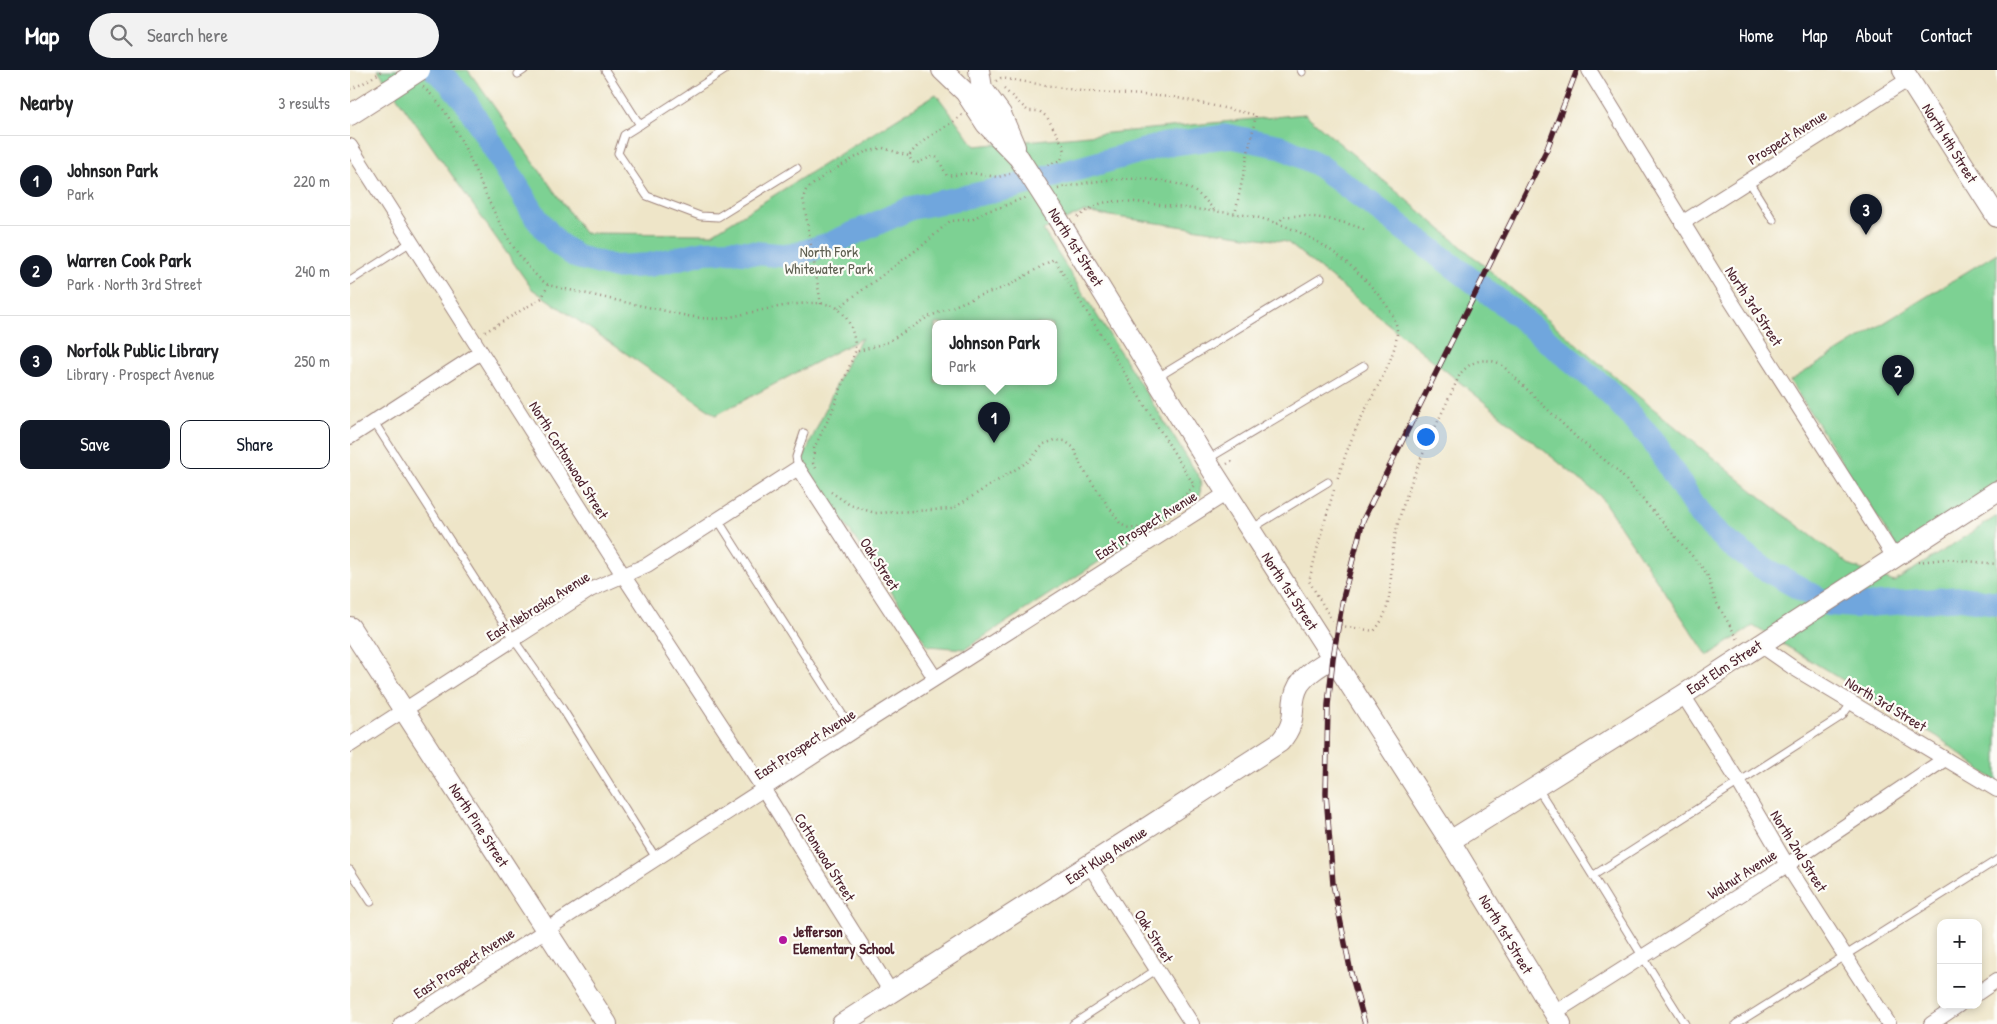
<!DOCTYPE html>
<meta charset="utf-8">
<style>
:root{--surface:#fff;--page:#f2f2f2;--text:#202124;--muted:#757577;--line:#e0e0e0;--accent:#111827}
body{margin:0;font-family:"Patrick Hand",sans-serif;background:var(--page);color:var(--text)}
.controls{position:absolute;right:15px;bottom:15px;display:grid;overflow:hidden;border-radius:10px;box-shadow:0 2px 8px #0003}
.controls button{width:45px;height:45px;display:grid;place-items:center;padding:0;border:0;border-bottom:1px solid var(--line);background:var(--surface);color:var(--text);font:25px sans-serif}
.you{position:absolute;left:1075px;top:366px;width:18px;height:18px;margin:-12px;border:4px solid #fff;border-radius:50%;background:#1a73e8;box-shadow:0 0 0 8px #1a73e833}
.badge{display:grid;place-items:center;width:32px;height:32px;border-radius:50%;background:var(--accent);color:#fff;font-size:16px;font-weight:700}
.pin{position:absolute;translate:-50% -41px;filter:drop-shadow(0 1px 2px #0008)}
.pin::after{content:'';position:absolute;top:26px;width:18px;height:15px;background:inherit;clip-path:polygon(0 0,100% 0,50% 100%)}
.popup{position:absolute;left:582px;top:250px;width:125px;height:65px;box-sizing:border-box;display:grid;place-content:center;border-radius:10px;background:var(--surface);filter:drop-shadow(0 1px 4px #0005);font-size:16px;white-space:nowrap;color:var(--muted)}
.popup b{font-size:19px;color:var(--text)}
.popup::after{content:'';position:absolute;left:50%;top:100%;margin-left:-10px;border:10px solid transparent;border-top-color:var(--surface)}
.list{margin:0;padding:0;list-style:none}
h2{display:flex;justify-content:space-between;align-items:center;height:65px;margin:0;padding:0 20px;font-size:21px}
h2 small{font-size:16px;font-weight:400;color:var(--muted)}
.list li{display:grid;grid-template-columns:32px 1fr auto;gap:15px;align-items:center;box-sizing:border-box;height:90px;padding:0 20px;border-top:1px solid var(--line)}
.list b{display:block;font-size:19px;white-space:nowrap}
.list p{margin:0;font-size:16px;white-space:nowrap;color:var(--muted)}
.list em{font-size:16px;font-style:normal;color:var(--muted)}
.actions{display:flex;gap:10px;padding:15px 20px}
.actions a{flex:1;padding:11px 0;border:1px solid var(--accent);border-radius:10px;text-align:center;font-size:18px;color:var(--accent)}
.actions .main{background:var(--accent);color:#fff}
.icon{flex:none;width:28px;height:28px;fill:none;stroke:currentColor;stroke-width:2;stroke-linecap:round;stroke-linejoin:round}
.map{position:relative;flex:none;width:1647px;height:954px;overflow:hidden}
header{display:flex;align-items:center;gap:30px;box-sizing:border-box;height:70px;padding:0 25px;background:var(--accent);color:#fff}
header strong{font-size:24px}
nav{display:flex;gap:28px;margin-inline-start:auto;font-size:18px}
.search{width:350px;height:45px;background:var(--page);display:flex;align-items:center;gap:12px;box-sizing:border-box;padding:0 18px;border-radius:28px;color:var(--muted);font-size:19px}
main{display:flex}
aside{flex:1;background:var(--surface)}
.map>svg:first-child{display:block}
</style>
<header>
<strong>Map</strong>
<div class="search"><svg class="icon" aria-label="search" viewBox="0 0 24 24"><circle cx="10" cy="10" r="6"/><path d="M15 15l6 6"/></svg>Search here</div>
<nav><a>Home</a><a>Map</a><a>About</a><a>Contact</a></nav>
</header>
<main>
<aside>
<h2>Nearby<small>3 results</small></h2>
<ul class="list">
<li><span class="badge">1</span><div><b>Johnson Park</b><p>Park</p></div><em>220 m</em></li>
<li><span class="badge">2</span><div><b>Warren Cook Park</b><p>Park · North 3rd Street</p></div><em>240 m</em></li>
<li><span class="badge">3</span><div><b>Norfolk Public Library</b><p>Library · Prospect Avenue</p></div><em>250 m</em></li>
</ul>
<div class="actions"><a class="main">Save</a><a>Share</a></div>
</aside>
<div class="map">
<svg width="1647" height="954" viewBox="0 0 1647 954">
<rect width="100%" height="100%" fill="#fdfcf7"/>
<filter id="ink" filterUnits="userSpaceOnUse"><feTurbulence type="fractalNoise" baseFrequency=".02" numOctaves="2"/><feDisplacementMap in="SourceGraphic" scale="10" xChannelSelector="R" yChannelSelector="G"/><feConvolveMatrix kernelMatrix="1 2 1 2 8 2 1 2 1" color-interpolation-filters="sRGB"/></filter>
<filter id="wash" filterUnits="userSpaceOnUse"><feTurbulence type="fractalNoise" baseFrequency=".0096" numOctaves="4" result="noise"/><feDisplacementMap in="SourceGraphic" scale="20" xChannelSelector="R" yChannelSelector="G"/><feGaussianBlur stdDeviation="1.12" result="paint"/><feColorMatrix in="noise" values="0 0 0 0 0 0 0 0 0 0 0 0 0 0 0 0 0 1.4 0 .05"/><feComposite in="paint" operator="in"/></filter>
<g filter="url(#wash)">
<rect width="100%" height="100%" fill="#eee5c8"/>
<!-- green -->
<g fill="#7dd193" stroke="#64785f" fill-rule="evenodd">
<path d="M 28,0 L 118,0 L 234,163 L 362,164 L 586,24 L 625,76 L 955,44 L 1288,326 L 1412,428 L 1501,496 L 1544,512 L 1647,446 L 1647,712 L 1588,667 L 1403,556 L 1358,586 L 1250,426 L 937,172 L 733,142 L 693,160 L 851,410 L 850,426 L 615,579 L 578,576 L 452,391 L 497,291 L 512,268 L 366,345 L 182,219 ZM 585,254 L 703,254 L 703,312 L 585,312 Z"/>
<path d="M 1647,183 L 1647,415 L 1548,479 L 1440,311 Z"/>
</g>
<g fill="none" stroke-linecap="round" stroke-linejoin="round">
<!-- river -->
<path stroke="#6fa6dd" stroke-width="24" d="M 85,0 L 99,12 L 116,32 L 187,149 L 206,172 L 227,187 L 265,197 L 299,195 L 355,182 L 382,181 L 440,186 L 480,174 L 561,138 L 663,117 L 813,75 L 878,66 L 929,76 L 967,94 L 1021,134 L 1156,236 L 1257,320 L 1302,369 L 1350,445 L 1376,471 L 1410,496 L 1478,534 L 1504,536 L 1611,528 L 1647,533"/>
</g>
</g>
<g filter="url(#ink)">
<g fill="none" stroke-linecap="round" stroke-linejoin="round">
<defs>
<g id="lane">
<path d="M 255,0 L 290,55 L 375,0"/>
<path d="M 951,0 L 952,2"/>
<path d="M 168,4 L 174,0"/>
<path d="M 290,55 L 274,65 L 268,83 L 297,126 L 350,146 L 368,147 L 447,98"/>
<path d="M 1398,110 L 1423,150"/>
<path d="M 0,211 L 61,172"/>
<path d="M 808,307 L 971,208"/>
<path d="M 24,352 L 164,570 L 212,638 L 306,788"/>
<path d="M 858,389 L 1014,296"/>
<path d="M 448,398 L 446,387 L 454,363"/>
<path d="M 368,450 L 503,661"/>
<path d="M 901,459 L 978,412"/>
<path d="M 1188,719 C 1238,796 1285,876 1335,954"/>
<path d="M 0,800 L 21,832"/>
<path d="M 1244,805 L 1492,646 L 1502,632"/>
<path d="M 723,954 L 806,900"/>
<path d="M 1386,954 L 1647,790"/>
</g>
<g id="street">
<path d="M 1239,0 L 1376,223 L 1544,487"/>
<path d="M 0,76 L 273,505 L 414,720 L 541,922"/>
<path d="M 1332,153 L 1559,9"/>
<path d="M 0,367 L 131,282"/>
<path d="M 1409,574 L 1442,597 L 1647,720"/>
<path d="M 1333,625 L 1388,711 L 1437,795 L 1539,954"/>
<path d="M 0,675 L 240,520 L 297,495 L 448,398 L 585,608"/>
<path d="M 740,796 L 842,954"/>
<path d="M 1628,923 L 1647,910"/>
<path d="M 1204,943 L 1437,795 L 1595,689"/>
<path d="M 51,954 L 503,661 L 877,423"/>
<path d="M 1581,954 L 1609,935"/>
</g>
<g id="secondary">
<path d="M 592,0 L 615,22 L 636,54 L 669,88"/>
<path d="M 629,0 L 632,18 L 651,44 L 665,77"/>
<path d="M 1553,0 L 1647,147"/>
<path d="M 0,45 L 39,20"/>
<path d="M 703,141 L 864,403 L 1100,771 L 1211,954"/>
<path d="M 0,557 L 257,954"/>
<path d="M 1100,771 L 1333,625 L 1647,421"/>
<path d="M 492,954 L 930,672 C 951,648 937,636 949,615 C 957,603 971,595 983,588"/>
</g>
</defs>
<!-- lane casing -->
<use href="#lane" stroke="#9c827a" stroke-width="9"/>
<!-- street casing -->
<use href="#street" stroke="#9c827a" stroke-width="16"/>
<!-- secondary casing -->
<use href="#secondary" stroke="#9c827a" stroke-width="22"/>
<!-- path -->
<g stroke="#9c827a" stroke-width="2.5" stroke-dasharray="1 4" stroke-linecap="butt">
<path d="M 646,11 L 651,8 L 731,21 L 823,27 L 906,45 L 885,144"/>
<path d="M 73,17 C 93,34 102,53 114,76 C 135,120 158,187 198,215 C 233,223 268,231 303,238 C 325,243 351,251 374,248 C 400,244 465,224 487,238 C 500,247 506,268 505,282 L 481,344 L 464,378 L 463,393 L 467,400"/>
<path d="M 0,19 L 12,14 L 34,0"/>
<path d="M 654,19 L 678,41 L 689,41 L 697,47 L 713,75 L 715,81 L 711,90 L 694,96"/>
<path d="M 612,45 C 595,59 571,68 559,86 L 561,90 L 565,94 C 590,83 585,83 597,106 L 620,103 L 648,107 L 660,104"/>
<path d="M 708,119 C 747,109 792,104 831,115 C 845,119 856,130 865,141"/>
<path d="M 728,147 C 737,141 747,133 758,132 C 780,129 804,135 826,137 C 851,140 876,142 901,146 C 949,156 994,183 1025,221 C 1034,231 1046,246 1047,260 C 1048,287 1018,331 1007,357 C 999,374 993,392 987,410"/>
<path d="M 928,154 L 933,147 C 955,143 997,151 1017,161"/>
<path d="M 471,234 L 453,128 L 456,120 L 475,105 L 515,82 L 533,78 L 559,86"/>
<path d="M 488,238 L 573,175 L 600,151 L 623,149 L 636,141 L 649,138 L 676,127"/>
<path d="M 135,262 L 192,228 L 198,215"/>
<path d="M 877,394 L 884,390"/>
<path d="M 984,420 L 971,464 L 959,511 L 983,552 L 992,556 L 1024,561 C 1045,538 1039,506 1043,478 C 1052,418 1086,358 1110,304 C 1122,290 1134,287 1151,294 L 1227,368 L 1267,400 L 1351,496 L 1357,504 L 1365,530 L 1389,571"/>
<path d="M 481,422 L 500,435 L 525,443 L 602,439 L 679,391 L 694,374 L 705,370 L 715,371 L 724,378 L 732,398 L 770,453 C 791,473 831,431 844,415 L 704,189 L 656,217 L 628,226 L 578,247 L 536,273 L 505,282"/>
<path d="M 1568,492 L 1596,489 L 1647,494"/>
</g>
<!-- lane -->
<use href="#lane" stroke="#fff" stroke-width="7"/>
<!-- street -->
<use href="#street" stroke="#fff" stroke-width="14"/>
<!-- secondary -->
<use href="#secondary" stroke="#fff" stroke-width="20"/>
<defs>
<path id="rail" d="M 1015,954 L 1001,903 L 983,814 L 976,724 L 978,635 L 983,588 L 993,528 L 1013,450 L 1197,79 L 1227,0"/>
</defs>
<!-- rail casing -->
<use href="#rail" stroke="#4a1f2b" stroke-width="5.5"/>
<!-- rail -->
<use href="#rail" stroke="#fdfcf7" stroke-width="4" stroke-dasharray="11" stroke-linecap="butt"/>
<defs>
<g id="secondary-bridge">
<path d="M 39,20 L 70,0"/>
<path d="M 669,88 L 703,141"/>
</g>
</defs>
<!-- secondary-bridge casing -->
<use href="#secondary-bridge" stroke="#9c827a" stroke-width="22" stroke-linecap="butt"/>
<!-- secondary-bridge -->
<use href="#secondary-bridge" stroke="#fff" stroke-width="20"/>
</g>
</g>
<!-- markers -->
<circle fill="#b5179e" stroke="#fdfcf7" stroke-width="2" cx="433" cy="870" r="5"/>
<g text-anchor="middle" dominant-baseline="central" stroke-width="4.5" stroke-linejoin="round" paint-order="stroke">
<!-- street labels -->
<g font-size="15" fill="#4a1f2b" stroke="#fdfcf7">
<text transform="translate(1437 67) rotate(-32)">Prospect Avenue</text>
<text transform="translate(1600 73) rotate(58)">North 4th Street</text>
<text transform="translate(726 177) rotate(58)">North 1st Street</text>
<text transform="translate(1404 236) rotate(57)">North 3rd Street</text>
<text transform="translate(219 390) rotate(58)">North Cottonwood Street</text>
<text transform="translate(796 455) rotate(-32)">East Prospect Avenue</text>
<text transform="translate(530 494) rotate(57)">Oak Street</text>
<text transform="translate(940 521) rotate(57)">North 1st Street</text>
<text transform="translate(188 536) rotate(-32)">East Nebraska Avenue</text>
<text transform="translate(1374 597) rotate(-33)">East Elm Street</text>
<text transform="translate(1536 634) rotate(31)">North 3rd Street</text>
<text transform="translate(455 674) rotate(-33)">East Prospect Avenue</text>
<text transform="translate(129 755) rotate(57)">North Pine Street</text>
<text transform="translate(1449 781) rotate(58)">North 2nd Street</text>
<text transform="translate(756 785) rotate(-33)">East Klug Avenue</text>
<text transform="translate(475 787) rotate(58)">Cottonwood Street</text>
<text transform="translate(1392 804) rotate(-33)">Walnut Avenue</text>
<text transform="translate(1156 864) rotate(59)">North 1st Street</text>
<text transform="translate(804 866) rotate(58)">Oak Street</text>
<text transform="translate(114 893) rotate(-33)">East Prospect Avenue</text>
</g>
<!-- park labels -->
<g font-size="15" fill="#5c5d4f" stroke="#fdfcf7">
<text x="479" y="181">North Fork<tspan x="479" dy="17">Whitewater Park</tspan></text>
</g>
<!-- poi labels -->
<g font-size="15" font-weight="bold" fill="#4a1f2b" stroke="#fdfcf7" text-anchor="start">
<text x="443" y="861">Jefferson<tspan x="443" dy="17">Elementary School</tspan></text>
</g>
</g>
</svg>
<div class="controls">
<button>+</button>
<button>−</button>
</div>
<div class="you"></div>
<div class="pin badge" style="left:644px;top:373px">1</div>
<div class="popup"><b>Johnson Park</b>Park</div>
<div class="pin badge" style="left:1548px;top:326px">2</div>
<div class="pin badge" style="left:1516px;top:165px">3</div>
</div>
</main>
